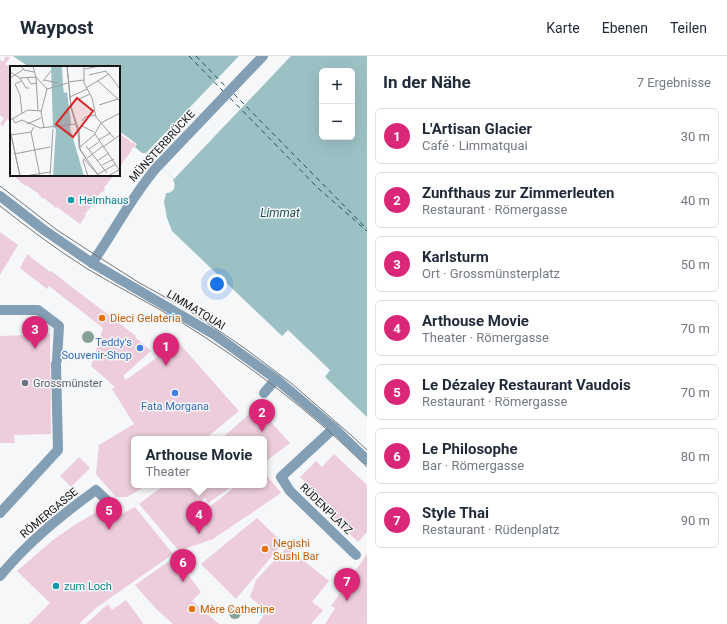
<!DOCTYPE html>
<html lang="de">
<meta charset="utf-8">
<style>
:root{--surface:#fff;--page:#f2f2f3;--text:#1f2937;--muted:#747a83;--line:#e0e1e3;--accent:#db2777}
body{margin:0;font-family:Roboto,sans-serif;background:var(--page);color:var(--text)}
.controls{position:absolute;right:12px;top:12px;display:grid;overflow:hidden;border-radius:6px;box-shadow:0 4px 16px #0002}
.controls button{width:36px;height:36px;display:grid;place-items:center;padding:0;border:0;border-bottom:1px solid var(--line);background:var(--surface);color:var(--text);font:20px sans-serif}
.you{position:absolute;left:217px;top:228px;width:14px;height:14px;margin:-10px;border:3px solid #fff;border-radius:50%;background:#1a73e8;box-shadow:0 0 0 6px #1a73e833}
.badge{display:grid;place-items:center;width:26px;height:26px;border-radius:50%;background:var(--accent);color:#fff;font-size:13px;font-weight:700}
.pin{position:absolute;translate:-50% -33px;filter:drop-shadow(0 1px 2px #0008)}
.pin::after{content:'';position:absolute;top:21px;width:14px;height:12px;background:inherit;clip-path:polygon(0 0,100% 0,50% 100%)}
.popup{position:absolute;left:131px;top:380px;width:136px;height:52px;box-sizing:border-box;display:grid;place-content:center;border-radius:6px;background:var(--surface);filter:drop-shadow(0 1px 3px #0005);font-size:13px;white-space:nowrap;color:var(--muted)}
.popup b{font-size:15px;color:var(--text)}
.popup::after{content:'';position:absolute;left:50%;top:100%;margin-left:-8px;border:8px solid transparent;border-top-color:var(--surface)}
.list{margin:0;padding:0;list-style:none}
h2{display:flex;justify-content:space-between;align-items:center;height:52px;margin:0;padding:0 16px;font-size:17px}
h2 small{font-size:13px;font-weight:400;color:var(--muted)}
.list li{display:grid;grid-template-columns:26px 1fr auto;gap:12px;align-items:center;box-sizing:border-box;height:56px;margin:0 8px 8px;padding:0 8px;border:1px solid var(--line);border-radius:6px}
.list b{display:block;font-size:15px;white-space:nowrap}
.list p{margin:0;font-size:13px;white-space:nowrap;color:var(--muted)}
.list em{font-size:13px;font-style:normal;color:var(--muted)}
.map{position:relative;flex:none;width:367px;height:568px;overflow:hidden}
header{display:flex;align-items:center;gap:24px;box-sizing:border-box;height:56px;padding:0 20px;background:var(--surface);border-bottom:1px solid var(--line)}
header strong{font-size:19px}
nav{display:flex;gap:22px;margin-inline-start:auto;font-size:14px}
main{display:flex}
aside{flex:1;background:var(--surface)}
.map>svg:first-child{display:block}
</style>
<header>
<strong>Waypost</strong>
<nav><a>Karte</a><a>Ebenen</a><a>Teilen</a></nav>
</header>
<main>
<div class="map">
<svg width="367" height="568" viewBox="0 0 367 568">
<rect width="100%" height="100%" fill="#f6f7f9"/>
<!-- water -->
<path fill="#9cc1c5" fill-rule="evenodd" d="M 13,0 L 367,0 L 367,361 L 325,321 L 330,314 L 288,274 L 282,280 L 172,175 L 167,162 L 164,146 L 166,137 C 173,137 177,131 173,124 L 174,123 L 146,97 L 142,97 L 135,91 L 137,88 L 119,75 L 119,11 L 29,11 ZM 322,15 L 352,15 L 352,81 L 322,81 Z"/>
<!-- pier -->
<path fill="#f6f7f9" d="M 239,0 L 291,0 L 174,123 L 146,97 Z"/>
<g fill="none" stroke-linecap="round" stroke-linejoin="round">
<!-- ferry -->
<g stroke="#1c5257" stroke-width="1" stroke-dasharray="5 4" stroke-linecap="butt">
<path d="M 189,0 L 223,35"/>
<path d="M 196,0 L 227,32"/>
<path d="M 234,38 L 367,173"/>
<path d="M 230,42 L 319,133 L 367,175"/>
</g>
</g>
<!-- building -->
<g fill="#edcddb">
<path d="M 6,0 L 10,2 L 5,8 L 11,12 L 11,66 L 7,63 L 3,70 L 0,68 L 4,62 L 0,59 L 0,4 L 3,6 Z"/>
<path d="M 119,77 L 130,85 L 130,86 L 132,87 L 133,86 L 136,89 L 134,92 L 133,91 L 131,94 L 132,94 L 122,107 L 123,107 L 120,111 L 119,110 Z"/>
<path d="M 18,119 L 114,119 L 104,132 L 105,133 L 102,137 L 101,136 L 94,145 L 95,146 L 93,150 L 92,149 L 85,158 L 86,159 L 80,168 L 57,151 L 56,152 L 44,142 L 43,143 L 39,139 L 39,138 L 26,129 L 26,130 L 20,126 L 20,125 L 16,122 Z"/>
<path d="M 0,176 L 18,189 L 0,219 Z"/>
<path d="M 27,198 L 50,216 L 51,215 L 136,280 L 135,281 L 151,295 L 123,320 L 126,324 L 178,286 L 239,355 L 205,383 L 134,383 L 134,429 L 147,429 L 127,441 L 116,441 L 96,418 L 99,389 L 134,368 L 112,333 L 115,331 L 91,310 L 103,272 L 49,230 L 47,233 L 20,212 Z"/>
<path d="M 50,278 L 51,378 L 14,379 L 15,387 L 0,387 L 0,280 Z"/>
<path d="M 257,351 L 290,387 L 264,407 L 264,383 L 221,383 Z"/>
<path d="M 334,398 L 367,429 L 367,476 L 358,486 L 302,432 L 306,427 L 300,421 L 316,405 L 322,411 Z"/>
<path d="M 79,401 L 90,412 L 71,431 L 60,420 Z"/>
<path d="M 264,416 L 281,437 L 213,483 L 179,495 L 139,448 L 163,430 L 165,432 L 168,429 L 234,429 L 208,447 L 205,442 L 192,454 L 197,461 L 237,429 L 264,429 Z"/>
<path d="M 135,451 L 173,498 L 96,552 L 79,568 L 29,568 L 50,547 L 17,515 L 53,484 L 76,468 L 100,454 L 107,466 Z"/>
<path d="M 257,462 L 283,487 L 236,543 L 201,508 Z"/>
<path d="M 287,491 L 329,525 L 312,546 L 323,554 L 311,568 L 258,568 L 266,555 L 250,541 L 256,524 Z"/>
<path d="M 367,498 L 367,567 L 366,568 L 325,568 L 335,552 L 331,550 Z"/>
<path d="M 175,501 L 201,536 L 192,545 L 219,568 L 173,568 L 157,554 L 135,529 Z"/>
<path d="M 126,544 L 143,567 L 142,568 L 86,568 L 108,548 L 112,554 Z"/>
</g>
<g fill="none" stroke-linecap="round" stroke-linejoin="round">
<!-- street -->
<g stroke="#839fb5" stroke-width="10">
<path d="M 0,140 L 44,174 L 92,207 L 215,279 L 276,323 L 334,372 L 367,404"/>
<path d="M 92,207 C 115,175 131,141 157,111 L 263,0"/>
<path d="M 0,254 L 38,254 L 59,270 L 57,304"/>
<path d="M 264,337 L 276,323"/>
<path d="M 334,372 L 281,421 L 290,435 L 356,499"/>
<path d="M 0,457 L 58,394 L 56,308"/>
<path d="M 0,520 C 27,487 61,459 96,434 L 116,453"/>
</g>
<!-- tram -->
<g stroke="#737475" stroke-width="1">
<path d="M 0,130 L 57,174 L 97,200 L 138,226 L 188,254 L 243,291 L 291,327 L 352,380 L 367,394"/>
<path d="M 0,150 C 28,172 56,193 86,212 C 117,231 150,247 181,266 C 247,307 312,356 367,411"/>
</g>
</g>
<!-- trees -->
<g fill="#85a194">
<circle cx="88" cy="281" r="6"/>
<circle cx="235" cy="557" r="6"/>
</g>
<!-- markers -->
<g fill="#0f9aa8" stroke="#f6f7f9" stroke-width="1.5">
<circle cx="71" cy="144" r="4"/>
<circle cx="56" cy="530" r="4"/>
</g>
<g fill="#e8710a" stroke="#f6f7f9" stroke-width="1.5">
<circle cx="102" cy="262" r="4"/>
<circle cx="265" cy="493" r="4"/>
<circle cx="192" cy="553" r="4"/>
</g>
<g fill="#3f7fe0" stroke="#f6f7f9" stroke-width="1.5">
<circle cx="140" cy="292" r="4"/>
<circle cx="175" cy="337" r="4"/>
</g>
<circle fill="#6b7280" stroke="#f6f7f9" stroke-width="1.5" cx="25" cy="327" r="4"/>
<g text-anchor="middle" dominant-baseline="central" stroke-width="3" stroke-linejoin="round" paint-order="stroke">
<!-- street labels -->
<g font-size="11" fill="#161617" stroke="#f6f7f9">
<text transform="translate(162 90) rotate(-48)">MÜNSTERBRÜCKE</text>
<text transform="translate(196 254) rotate(31)">LIMMATQUAI</text>
<text transform="translate(326 453) rotate(44)">RÜDENPLATZ</text>
<text transform="translate(49 457) rotate(-40)">RÖMERGASSE</text>
</g>
<!-- culture labels -->
<g font-size="11" fill="#0d838f" stroke="#f6f7f9" text-anchor="start">
<text x="79" y="144">Helmhaus</text>
<text x="64" y="530">zum Loch</text>
</g>
<!-- food labels -->
<g font-size="11" fill="#c56008" stroke="#f6f7f9" text-anchor="start">
<text x="110" y="262">Dieci Gelateria</text>
<text x="273" y="487">Negishi<tspan x="273" dy="13">Sushi Bar</tspan></text>
<text x="200" y="553">Mère Catherine</text>
</g>
<!-- shop labels -->
<g font-size="11" fill="#366cbe" stroke="#f6f7f9" text-anchor="end">
<text x="132" y="286">Teddy's<tspan x="132" dy="13">Souvenir-Shop</tspan></text>
<text x="175" y="350" text-anchor="middle">Fata Morgana</text>
</g>
<!-- worship labels -->
<g font-size="11" fill="#5b616d" stroke="#f6f7f9" text-anchor="start">
<text x="33" y="327">Grossmünster</text>
</g>
<!-- water labels -->
<g font-size="12" font-style="italic" fill="#1c5257" stroke="#f6f7f9">
<text x="280" y="157">Limmat</text>
</g>
</g>
<!-- overview -->
<g transform="translate(10 10)">
<rect width="110" height="110" fill="#f6f7f9"/>
<path d="M 41,0 L 52,0 L 53,20 L 54,27 L 57,26 L 61,57 L 60,62 L 74,110 L 43,110 L 46,63 L 43,61 Z" fill="#9cc1c5"/>
<path fill="none" stroke="#9cc1c5" stroke-width="2" d="M 46,0 L 47,17M 49,0 L 52,45M 47,20 L 44,32 L 53,51 L 60,110"/>
<path fill="none" stroke="#9c9d9f" stroke-width="1" d="M 11,0 L 14,4 L 24,6M 23,0 L 26,11 L 37,23M 57,0 L 61,42 L 68,66 L 69,81 L 76,93M 57,0 L 61,40 L 69,65 L 70,84 L 89,110M 74,0 L 74,17 L 82,32 L 86,51 L 104,72M 75,3 L 89,0M 0,6 L 10,12 L 16,22 L 19,22M 79,9 L 96,5 L 98,8M 17,11 L 21,18 L 27,17M 26,11 L 28,44M 0,12 L 14,3M 10,12 L 26,11M 34,14 L 48,17M 11,15 L 5,18 L 10,29 L 12,47M 33,15 L 41,5M 88,15 L 110,35M 58,16 L 74,14M 76,22 L 99,8 L 110,23M 60,31 L 77,23M 69,33 L 80,28M 89,39 L 108,33M 3,53 L 5,57 L 12,54 L 30,62 L 66,58M 0,54 L 18,44 L 31,45M 72,55 L 75,51 L 85,49M 17,58 L 31,52M 72,60 L 84,66M 24,61 L 21,66 L 30,110M 34,62 L 31,46 L 37,23 L 58,17M 0,63 L 10,110M 0,65 L 10,110M 85,68 L 110,105M 1,69 L 21,66M 88,74 L 101,67M 76,80 L 97,107M 70,81 L 84,69 L 91,57 L 110,47M 93,81 L 110,69M 79,83 L 89,76M 4,88 L 40,81M 76,93 L 93,80M 87,95 L 99,87M 92,99 L 104,93M 88,108 L 106,98M 15,110 L 40,106M 40,110 L 43,63M 78,110 L 73,95 L 74,93 L 89,110M 98,110 L 109,104"/>
<path fill="#d62828" fill-opacity="0.15" stroke="#d62828" stroke-width="2" d="M 67,32 L 83,45 L 63,71 L 46,58 Z"/>
<rect width="110" height="110" fill="none" stroke="#161617" stroke-width="2"/>
</g>
</svg>
<div class="controls">
<button>+</button>
<button>−</button>
</div>
<div class="you"></div>
<div class="pin badge" style="left:166px;top:310px">1</div>
<div class="pin badge" style="left:262px;top:376px">2</div>
<div class="pin badge" style="left:35px;top:293px">3</div>
<div class="pin badge" style="left:199px;top:478px">4</div>
<div class="popup"><b>Arthouse Movie</b>Theater</div>
<div class="pin badge" style="left:109px;top:474px">5</div>
<div class="pin badge" style="left:183px;top:526px">6</div>
<div class="pin badge" style="left:347px;top:545px">7</div>
</div>
<aside>
<h2>In der Nähe<small>7 Ergebnisse</small></h2>
<ul class="list">
<li><span class="badge">1</span><div><b>L'Artisan Glacier</b><p>Café · Limmatquai</p></div><em>30 m</em></li>
<li><span class="badge">2</span><div><b>Zunfthaus zur Zimmerleuten</b><p>Restaurant · Römergasse</p></div><em>40 m</em></li>
<li><span class="badge">3</span><div><b>Karlsturm</b><p>Ort · Grossmünsterplatz</p></div><em>50 m</em></li>
<li><span class="badge">4</span><div><b>Arthouse Movie</b><p>Theater · Römergasse</p></div><em>70 m</em></li>
<li><span class="badge">5</span><div><b>Le Dézaley Restaurant Vaudois</b><p>Restaurant · Römergasse</p></div><em>70 m</em></li>
<li><span class="badge">6</span><div><b>Le Philosophe</b><p>Bar · Römergasse</p></div><em>80 m</em></li>
<li><span class="badge">7</span><div><b>Style Thai</b><p>Restaurant · Rüdenplatz</p></div><em>90 m</em></li>
</ul>
</aside>
</main>
